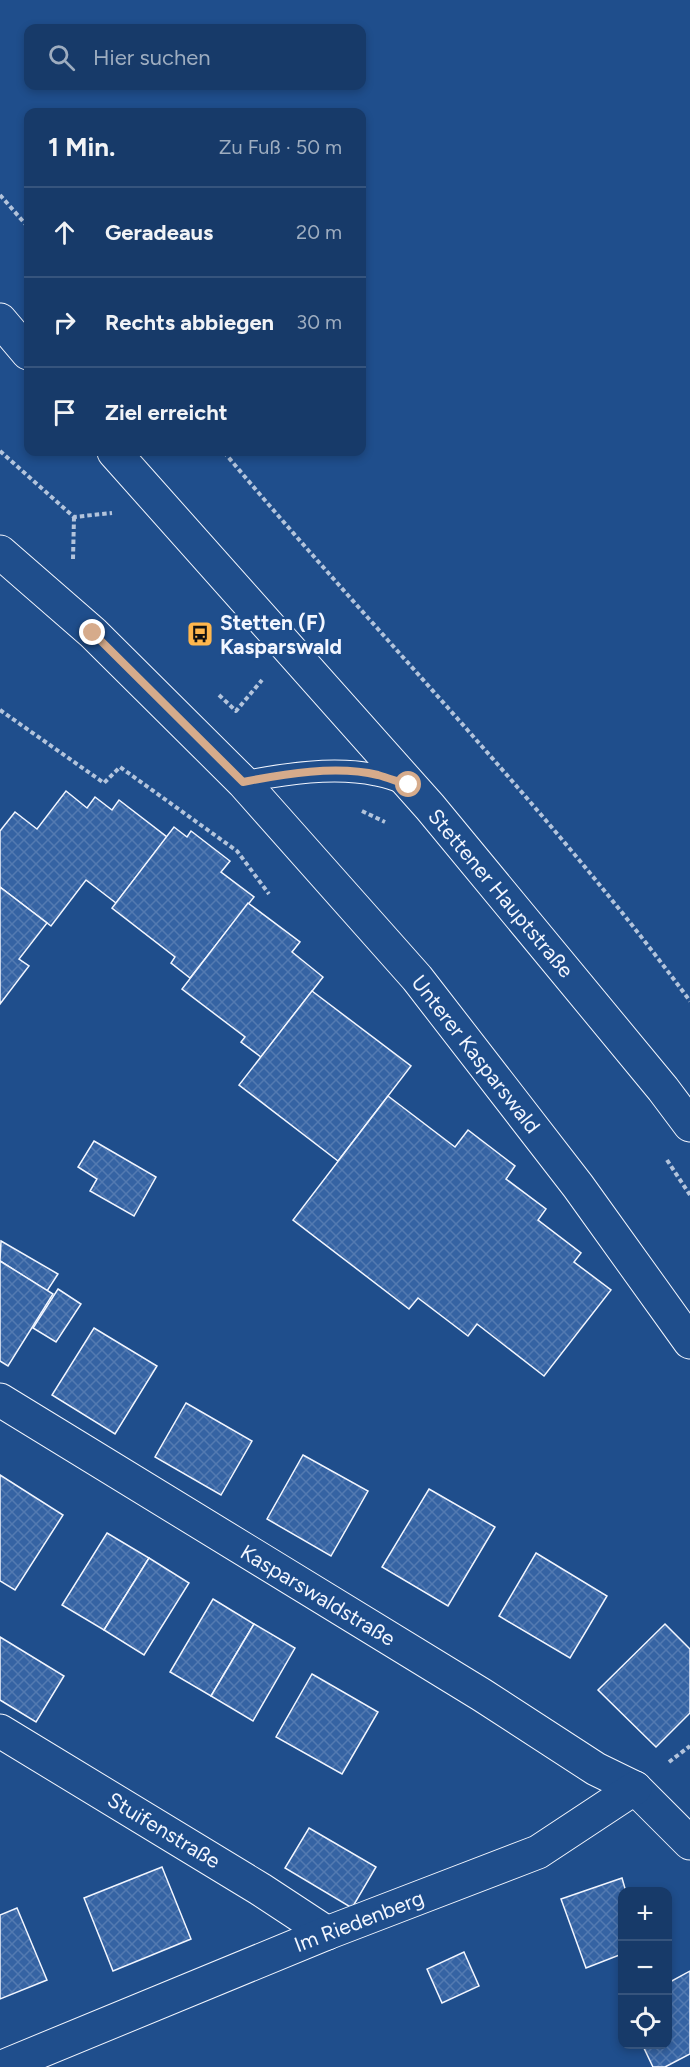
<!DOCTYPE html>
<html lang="de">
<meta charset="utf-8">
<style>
:root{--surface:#173a69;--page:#20416f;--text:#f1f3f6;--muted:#9eadc0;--line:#36547d}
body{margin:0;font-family:Figtree,sans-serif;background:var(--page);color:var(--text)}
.controls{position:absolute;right:18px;bottom:18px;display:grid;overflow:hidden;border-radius:12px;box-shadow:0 3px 9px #0003}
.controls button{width:54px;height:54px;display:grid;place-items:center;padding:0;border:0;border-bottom:2px solid var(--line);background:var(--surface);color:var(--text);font:30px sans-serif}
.stop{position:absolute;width:18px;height:18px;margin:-14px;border:4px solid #d6ab8b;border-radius:50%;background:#fff}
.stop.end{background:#d6ab8b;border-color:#fff;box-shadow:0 2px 6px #0008}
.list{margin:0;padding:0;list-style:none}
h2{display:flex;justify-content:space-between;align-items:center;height:78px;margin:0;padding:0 24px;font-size:26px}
h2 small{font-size:20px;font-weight:400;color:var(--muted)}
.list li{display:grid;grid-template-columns:39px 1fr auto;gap:18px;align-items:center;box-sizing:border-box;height:90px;padding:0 24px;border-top:2px solid var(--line)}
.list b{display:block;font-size:22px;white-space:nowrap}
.list em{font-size:20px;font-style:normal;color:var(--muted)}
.icon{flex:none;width:33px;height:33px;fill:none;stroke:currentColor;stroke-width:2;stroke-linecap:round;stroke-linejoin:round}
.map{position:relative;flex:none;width:690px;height:2067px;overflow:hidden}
.search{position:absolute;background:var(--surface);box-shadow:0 3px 9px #0003;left:24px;top:24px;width:342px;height:66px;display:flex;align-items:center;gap:15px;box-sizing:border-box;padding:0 21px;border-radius:12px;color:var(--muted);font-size:22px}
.panel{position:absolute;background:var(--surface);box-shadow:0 3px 9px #0003;left:24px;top:108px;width:342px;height:348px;border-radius:12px}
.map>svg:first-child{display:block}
</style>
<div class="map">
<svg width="690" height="2067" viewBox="0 0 690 2067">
<defs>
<pattern id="building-cross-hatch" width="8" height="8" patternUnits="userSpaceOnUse" patternTransform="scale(1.5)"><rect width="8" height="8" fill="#3563a3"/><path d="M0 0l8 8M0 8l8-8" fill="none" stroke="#537ab1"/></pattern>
</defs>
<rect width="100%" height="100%" fill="#1f4e8c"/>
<!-- building -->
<g fill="url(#building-cross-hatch)" stroke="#f2f6ff" stroke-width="1.5">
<path d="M 66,791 L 87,808 L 95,797 L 112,810 L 119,800 L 167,837 L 116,903 L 86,880 L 51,926 L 0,887 L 0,831 L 15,812 L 37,829 Z"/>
<path d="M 174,827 L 187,837 L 191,831 L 230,861 L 221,872 L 254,897 L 190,978 L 171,963 L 175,957 L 112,908 Z"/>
<path d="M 0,887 L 47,923 L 19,959 L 29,966 L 0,1004 Z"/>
<path d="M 248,903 L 300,942 L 292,952 L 323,977 L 261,1057 L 241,1042 L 245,1037 L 182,989 Z"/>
<path d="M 312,991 L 411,1066 L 338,1161 L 239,1085 Z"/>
<path d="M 388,1096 L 455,1147 L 468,1130 L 515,1166 L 506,1179 L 546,1209 L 538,1220 L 581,1253 L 574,1262 L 611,1290 L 544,1376 L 477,1324 L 468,1336 L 418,1298 L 409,1309 L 293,1220 Z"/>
<path d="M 94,1141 L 156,1177 L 134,1216 L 90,1191 L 97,1179 L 78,1167 Z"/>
<path d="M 1,1241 L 58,1274 L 47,1291 L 0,1261 Z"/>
<path d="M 0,1261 L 53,1294 L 8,1366 L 0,1361 Z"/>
<path d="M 58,1289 L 81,1304 L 56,1342 L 33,1328 Z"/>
<path d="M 94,1328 L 157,1366 L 115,1434 L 52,1395 Z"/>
<path d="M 186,1403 L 252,1441 L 221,1495 L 155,1457 Z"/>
<path d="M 303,1455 L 368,1491 L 331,1556 L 267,1519 Z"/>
<path d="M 0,1475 L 63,1515 L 15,1590 L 0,1581 Z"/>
<path d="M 429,1489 L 495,1527 L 448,1606 L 382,1567 Z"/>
<path d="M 107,1533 L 149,1558 L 104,1630 L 62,1605 Z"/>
<path d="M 536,1553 L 607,1596 L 570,1658 L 499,1616 Z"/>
<path d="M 149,1558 L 189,1583 L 144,1655 L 104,1630 Z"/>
<path d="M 213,1599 L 254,1624 L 211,1696 L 170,1672 Z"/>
<path d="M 254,1624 L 295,1648 L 253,1721 L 211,1696 Z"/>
<path d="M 665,1624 L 690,1649 L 690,1713 L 656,1747 L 598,1690 Z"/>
<path d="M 0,1637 L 64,1676 L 36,1722 L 0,1700 Z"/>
<path d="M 312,1674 L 378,1712 L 342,1774 L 276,1737 Z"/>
<path d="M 309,1828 L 376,1867 L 352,1908 L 285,1868 Z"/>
<path d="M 162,1867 L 191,1939 L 113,1971 L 84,1898 Z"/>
<path d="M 622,1878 L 626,1892 L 622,1892 L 622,1954 L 586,1968 L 561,1899 Z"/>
<path d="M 17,1908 L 47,1980 L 0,1999 L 0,1915 Z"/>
<path d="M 464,1952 L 479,1986 L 442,2003 L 427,1969 Z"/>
<path d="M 690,1971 L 690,2054 L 665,2067 L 653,2067 L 642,2044 L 668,2044 L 668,1983 Z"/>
</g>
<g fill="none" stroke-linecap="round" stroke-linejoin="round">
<defs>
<path id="service" d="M 243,782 C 285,774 334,766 376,775 C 387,777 397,781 408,784"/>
<g id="minor">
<path d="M 0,552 L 93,633 L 243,782 L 417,978 L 578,1186 L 690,1342"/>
<path d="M 0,1400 L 482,1695 L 596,1769 L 635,1788 L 690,1843"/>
<path d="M 0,1731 L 260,1889 L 327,1933"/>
<path d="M 2,2067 L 327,1933 L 538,1852 L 635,1788"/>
</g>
<g id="tertiary">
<path d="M 0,320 L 28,353"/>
<path d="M 114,452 L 430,807 L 663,1089 L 690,1125"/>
</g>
</defs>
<!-- service casing -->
<use href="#service" stroke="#f2f6ff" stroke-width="23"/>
<!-- minor casing -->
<use href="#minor" stroke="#f2f6ff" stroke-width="35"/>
<!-- tertiary casing -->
<use href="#tertiary" stroke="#f2f6ff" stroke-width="35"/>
<!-- path -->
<g stroke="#b3c4dc" stroke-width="4" stroke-dasharray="4.5 3" stroke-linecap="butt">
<path d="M 0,195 L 28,227"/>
<path d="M 0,451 L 74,517 L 112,513"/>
<path d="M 224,452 C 378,636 547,807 690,1001"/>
<path d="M 73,559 L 74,517"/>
<path d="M 219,695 L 236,711 L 262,680"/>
<path d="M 0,710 L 104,783 L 120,767 L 237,851 L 269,894"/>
<path d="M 362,811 L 385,822"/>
<path d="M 667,1160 L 690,1195"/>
<path d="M 669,1762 L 690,1746"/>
</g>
<!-- service -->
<use href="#service" stroke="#1f4e8c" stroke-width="21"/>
<!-- minor -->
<use href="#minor" stroke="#1f4e8c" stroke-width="33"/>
<!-- tertiary -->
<use href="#tertiary" stroke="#1f4e8c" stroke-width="33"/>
</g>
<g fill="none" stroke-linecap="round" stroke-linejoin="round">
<!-- route -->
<path stroke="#d6ab8b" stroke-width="8" d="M 93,633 L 243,782 C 284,774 336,765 378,775 C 388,778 399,782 409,785"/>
</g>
<!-- icons -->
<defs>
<symbol id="bus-square" viewBox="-11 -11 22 22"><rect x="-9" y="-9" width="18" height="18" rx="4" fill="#ffb74d" stroke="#1f4e8c"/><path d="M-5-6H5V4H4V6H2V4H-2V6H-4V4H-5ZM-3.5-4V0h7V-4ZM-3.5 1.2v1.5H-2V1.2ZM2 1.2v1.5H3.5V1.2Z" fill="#111"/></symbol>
</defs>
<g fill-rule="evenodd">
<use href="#bus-square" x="185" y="619" width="30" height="30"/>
</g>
<g text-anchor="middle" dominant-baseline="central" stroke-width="4.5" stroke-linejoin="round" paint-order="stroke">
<!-- poi labels -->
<g font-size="21" font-weight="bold" fill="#f2f6ff" stroke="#1f4e8c" text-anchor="start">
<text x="220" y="622">Stetten (F)<tspan x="220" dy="24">Kasparswald</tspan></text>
</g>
<!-- street labels -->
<g font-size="21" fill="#f2f6ff" stroke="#1f4e8c">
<text transform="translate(501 893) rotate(50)">Stettener Hauptstraße</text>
<text transform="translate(476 1054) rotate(52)">Unterer Kasparswald</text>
<text transform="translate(318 1595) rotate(31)">Kasparswaldstraße</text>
<text transform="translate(164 1830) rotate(31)">Stuifenstraße</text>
<text transform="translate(359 1921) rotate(-21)">Im Riedenberg</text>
</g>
</g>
</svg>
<div class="controls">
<button>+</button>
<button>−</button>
<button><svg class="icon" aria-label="locate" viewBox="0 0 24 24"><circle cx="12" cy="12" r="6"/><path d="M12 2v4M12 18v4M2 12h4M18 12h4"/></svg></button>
</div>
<div class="stop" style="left:409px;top:785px"></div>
<div class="stop end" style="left:93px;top:633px"></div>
<div class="search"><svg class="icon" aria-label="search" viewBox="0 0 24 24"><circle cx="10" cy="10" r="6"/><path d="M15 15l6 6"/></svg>Hier suchen</div>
<section class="panel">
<h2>1 Min.<small>Zu Fuß · 50 m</small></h2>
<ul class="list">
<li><svg class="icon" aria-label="ahead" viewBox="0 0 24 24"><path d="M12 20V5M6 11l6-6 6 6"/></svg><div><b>Geradeaus</b></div><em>20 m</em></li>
<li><svg class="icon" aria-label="right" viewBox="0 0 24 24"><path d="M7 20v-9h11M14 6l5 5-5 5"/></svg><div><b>Rechts abbiegen</b></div><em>30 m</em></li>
<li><svg class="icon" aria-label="arrive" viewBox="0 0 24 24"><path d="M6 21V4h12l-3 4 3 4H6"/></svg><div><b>Ziel erreicht</b></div></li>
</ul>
</section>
</div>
